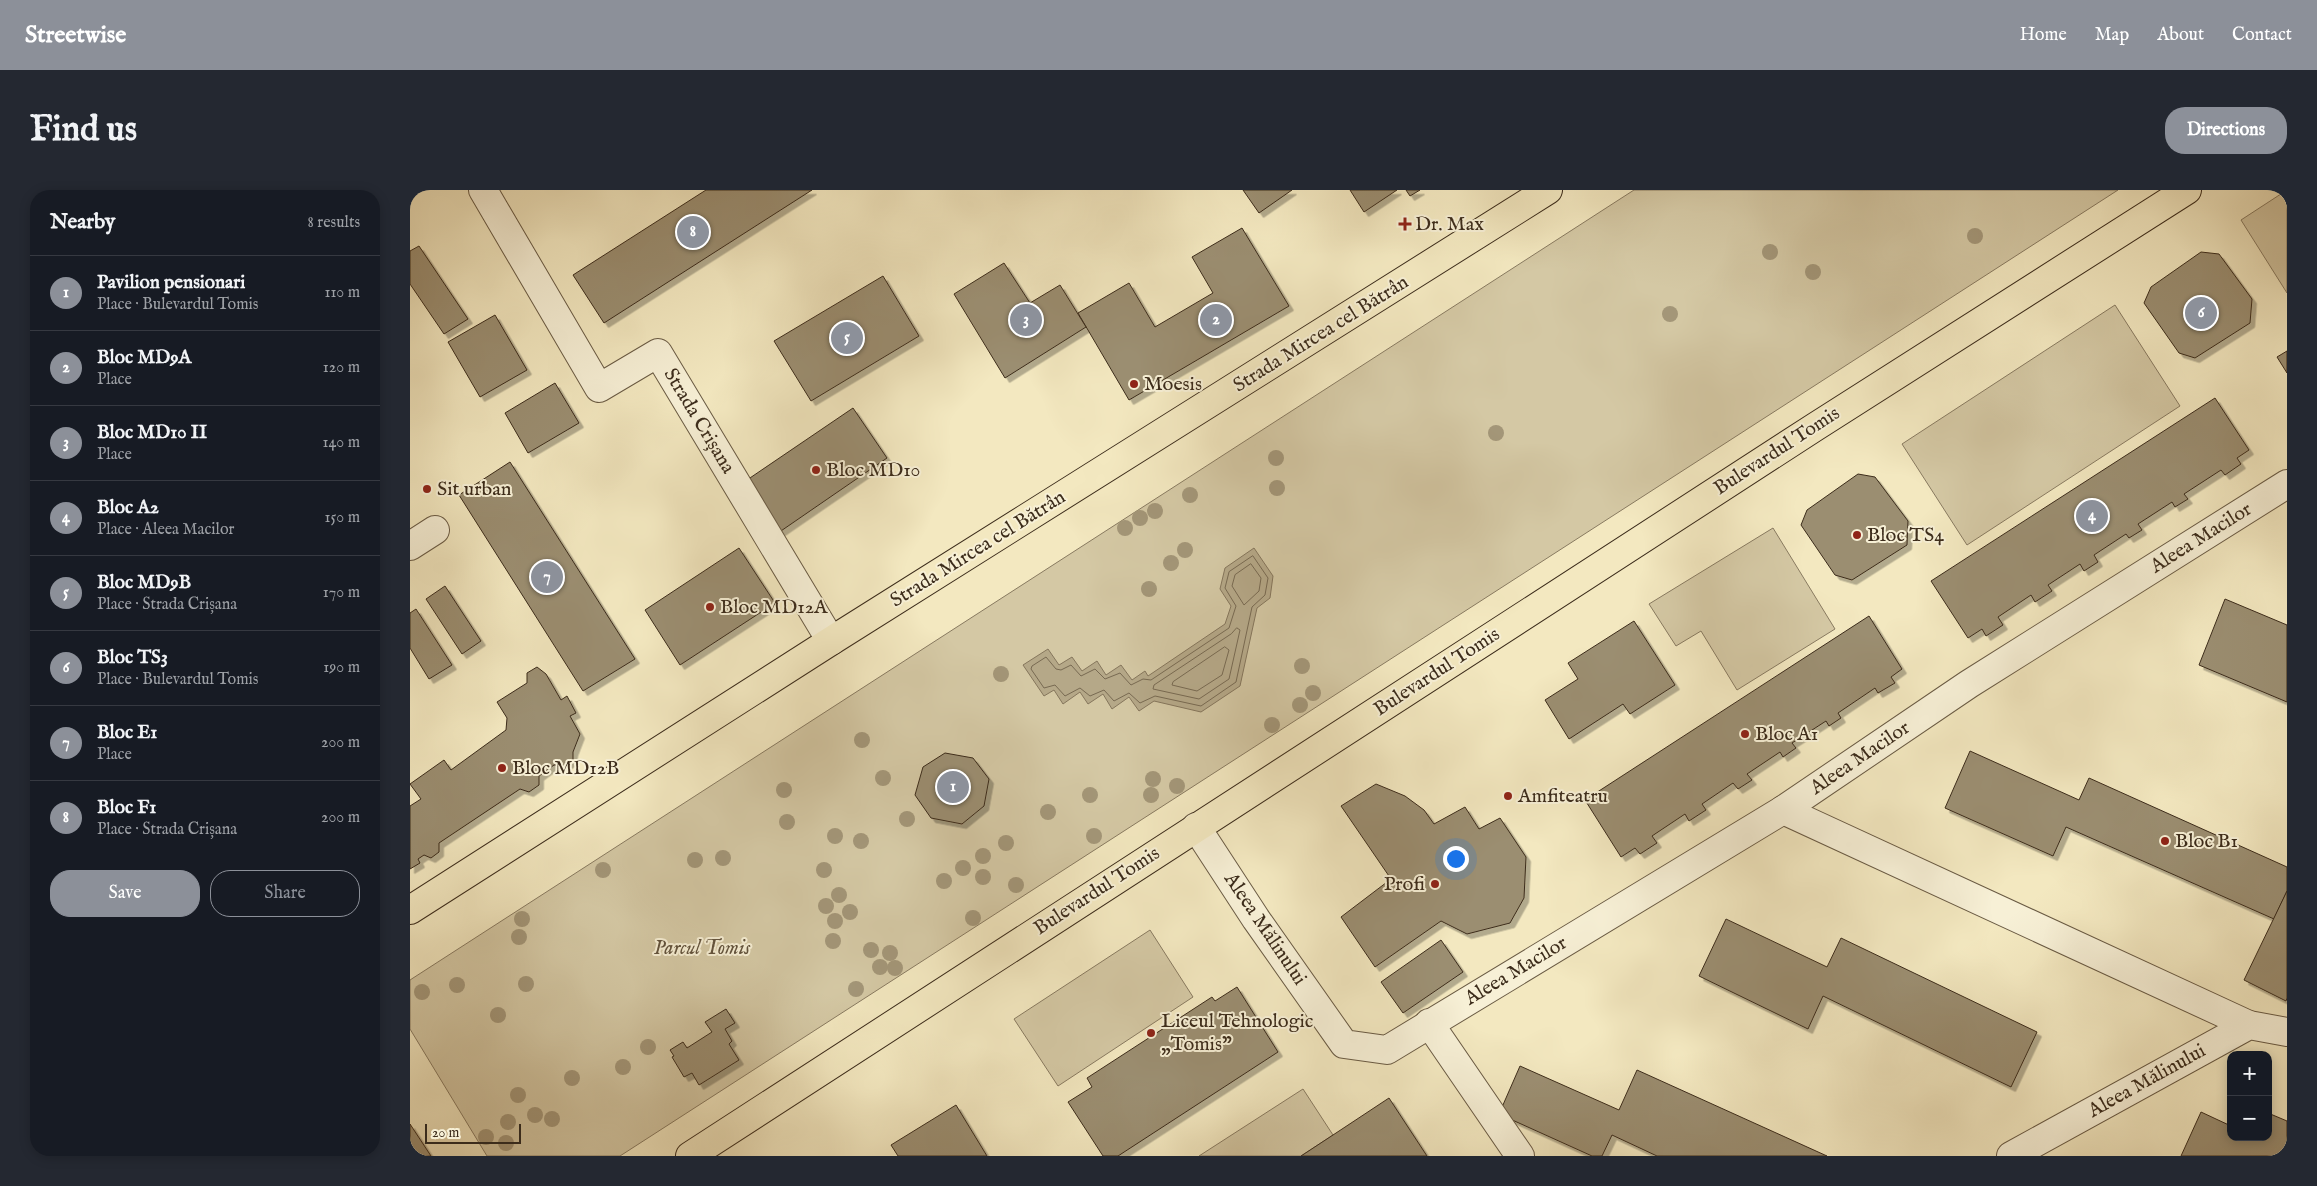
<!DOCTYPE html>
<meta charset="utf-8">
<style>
:root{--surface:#171b24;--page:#242831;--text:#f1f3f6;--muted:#9ea1a6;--line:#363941;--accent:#8c9099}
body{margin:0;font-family:"IM FELL English",serif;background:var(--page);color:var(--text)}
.controls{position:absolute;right:15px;bottom:15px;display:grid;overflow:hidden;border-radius:10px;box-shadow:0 2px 12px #0003}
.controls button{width:45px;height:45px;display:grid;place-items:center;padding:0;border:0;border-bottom:1px solid var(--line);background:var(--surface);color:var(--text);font:25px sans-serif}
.scale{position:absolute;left:15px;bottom:12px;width:96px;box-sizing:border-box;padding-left:5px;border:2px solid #3c2c1b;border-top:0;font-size:14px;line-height:18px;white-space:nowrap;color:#3c2c1b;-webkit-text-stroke:4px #f7f0d6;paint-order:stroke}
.you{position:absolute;left:1045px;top:668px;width:18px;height:18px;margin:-12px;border:4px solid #fff;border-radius:50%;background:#1a73e8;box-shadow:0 0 0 8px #1a73e833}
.badge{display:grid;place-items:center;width:32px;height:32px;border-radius:50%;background:var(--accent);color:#fff;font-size:16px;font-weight:700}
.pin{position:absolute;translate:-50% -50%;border:2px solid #fff;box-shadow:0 1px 5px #0006}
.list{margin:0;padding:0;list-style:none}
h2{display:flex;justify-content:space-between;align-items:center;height:65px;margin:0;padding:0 20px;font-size:21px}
h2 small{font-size:16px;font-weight:400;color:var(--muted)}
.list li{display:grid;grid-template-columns:32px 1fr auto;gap:15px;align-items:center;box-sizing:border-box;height:75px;padding:0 20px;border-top:1px solid var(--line)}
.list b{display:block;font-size:19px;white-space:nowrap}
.list p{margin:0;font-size:16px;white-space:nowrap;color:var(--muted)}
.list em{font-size:16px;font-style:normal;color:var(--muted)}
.actions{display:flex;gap:10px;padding:15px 20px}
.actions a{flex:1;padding:11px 0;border:1px solid var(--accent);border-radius:20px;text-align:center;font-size:18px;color:var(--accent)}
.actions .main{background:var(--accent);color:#fff}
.map{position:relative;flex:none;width:1877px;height:966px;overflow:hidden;border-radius:20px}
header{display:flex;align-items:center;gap:30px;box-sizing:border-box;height:70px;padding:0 25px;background:var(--accent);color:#fff}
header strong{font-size:24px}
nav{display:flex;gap:28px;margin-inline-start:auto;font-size:18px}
.intro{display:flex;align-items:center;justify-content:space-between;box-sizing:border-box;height:120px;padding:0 30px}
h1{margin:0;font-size:35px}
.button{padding:12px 22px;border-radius:20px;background:var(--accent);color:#fff;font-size:18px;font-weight:700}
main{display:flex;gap:30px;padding:0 30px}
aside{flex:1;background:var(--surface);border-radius:20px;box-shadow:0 2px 12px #0003}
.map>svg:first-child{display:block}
</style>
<header>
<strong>Streetwise</strong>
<nav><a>Home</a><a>Map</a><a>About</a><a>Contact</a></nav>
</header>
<div class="intro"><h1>Find us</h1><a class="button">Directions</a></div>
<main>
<aside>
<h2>Nearby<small>8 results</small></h2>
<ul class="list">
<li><span class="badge">1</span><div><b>Pavilion pensionari</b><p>Place · Bulevardul Tomis</p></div><em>110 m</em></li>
<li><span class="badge">2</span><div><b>Bloc MD9A</b><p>Place</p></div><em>120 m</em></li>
<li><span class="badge">3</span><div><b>Bloc MD10 II</b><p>Place</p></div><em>140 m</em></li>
<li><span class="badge">4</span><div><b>Bloc A2</b><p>Place · Aleea Macilor</p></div><em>150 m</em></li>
<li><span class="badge">5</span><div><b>Bloc MD9B</b><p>Place · Strada Crișana</p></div><em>170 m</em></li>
<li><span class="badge">6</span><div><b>Bloc TS3</b><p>Place · Bulevardul Tomis</p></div><em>190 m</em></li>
<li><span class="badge">7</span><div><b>Bloc E1</b><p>Place</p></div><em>200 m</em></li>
<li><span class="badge">8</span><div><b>Bloc F1</b><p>Place · Strada Crișana</p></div><em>200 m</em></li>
</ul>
<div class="actions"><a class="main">Save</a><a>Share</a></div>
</aside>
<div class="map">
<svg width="1877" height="966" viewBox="0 0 1877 966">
<defs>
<filter id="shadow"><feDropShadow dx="4.5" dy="4.5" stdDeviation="0" flood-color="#0004"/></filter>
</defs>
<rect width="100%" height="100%" fill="#f3e8c0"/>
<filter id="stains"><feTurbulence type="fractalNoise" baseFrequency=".004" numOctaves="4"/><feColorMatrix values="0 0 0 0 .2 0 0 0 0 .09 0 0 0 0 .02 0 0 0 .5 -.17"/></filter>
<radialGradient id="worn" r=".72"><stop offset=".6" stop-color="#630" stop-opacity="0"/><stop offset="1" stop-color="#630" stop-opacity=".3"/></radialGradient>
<!-- green -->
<g fill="#d4c8a4" stroke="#887a60">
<path d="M 1224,0 L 1708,0 L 210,966 L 77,966 L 0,839 L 0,790 Z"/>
<path d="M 1877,0 L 1877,103 L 1831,30 Z"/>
<path d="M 1705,115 L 1770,216 L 1557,355 L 1492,254 Z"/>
<path d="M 1363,338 L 1425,439 L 1327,500 L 1291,441 L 1266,456 L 1239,414 Z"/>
<path d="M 740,740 L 783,807 L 648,896 L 604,829 Z"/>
<path d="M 893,899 L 923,945 L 891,966 L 789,966 Z"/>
</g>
<!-- water -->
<path fill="#b5a888" stroke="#85765c" d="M 844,358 L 863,386 L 860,408 L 847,418 L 830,496 L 791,522 L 744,511 L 729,521 L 719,507 L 702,519 L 693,504 L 678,514 L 670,502 L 653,514 L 644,500 L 634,506 L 613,475 L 638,459 L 649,475 L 662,467 L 672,481 L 687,471 L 696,485 L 711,475 L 722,490 L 735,481 L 738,486 L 815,434 L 821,416 L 810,399 L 815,378 Z"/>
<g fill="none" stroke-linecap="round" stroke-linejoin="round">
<!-- shore -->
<g stroke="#786a52" stroke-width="1">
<path d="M 843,366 L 858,388 L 855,405 L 842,417 L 826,492 L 791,516 L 745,506 L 730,513 L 719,503 L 704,511 L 694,500 L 680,506 L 670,498 L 655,506 L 645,495 L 634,498 L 621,479 L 622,476 L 636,467 L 646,479 L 651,480 L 661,475 L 671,486 L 685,479 L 695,489 L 710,483 L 721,495 L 733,489 L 741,490 L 819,438 L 826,416 L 815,398 L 819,382 Z"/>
<path d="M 841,374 L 851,388 L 849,401 L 834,415 L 822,396 L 825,385 Z"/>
<path d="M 827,438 L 830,440 L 819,489 L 789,509 L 743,499 L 744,495 L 821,444 Z"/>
<path d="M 815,457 L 819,460 L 812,485 L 787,501 L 762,495 L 763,492 Z"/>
</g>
</g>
<!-- building -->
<g fill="#9b8e71" stroke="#3c2c1b" filter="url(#shadow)">
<path d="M 296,0 L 402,0 L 194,133 L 163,85 Z"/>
<path d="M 833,0 L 882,0 L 849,23 Z"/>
<path d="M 940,0 L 987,0 L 954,22 Z"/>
<path d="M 996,0 L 1010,0 L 1000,6 Z"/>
<path d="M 832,38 L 879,116 L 719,210 L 668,123 L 719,93 L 745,137 L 803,103 L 782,67 Z"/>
<path d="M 9,56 L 58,129 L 34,144 L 0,94 L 0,61 Z"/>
<path d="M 1791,62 L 1809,64 L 1842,109 L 1840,133 L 1785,168 L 1769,163 L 1734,113 L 1741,97 Z"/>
<path d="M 594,73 L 620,113 L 650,95 L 676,137 L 595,188 L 544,104 Z"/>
<path d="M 473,86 L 509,146 L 401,211 L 364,151 Z"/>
<path d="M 85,125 L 117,180 L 70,207 L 38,152 Z"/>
<path d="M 1877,161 L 1877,183 L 1867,167 Z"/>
<path d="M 145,193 L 169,233 L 118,263 L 95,223 Z"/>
<path d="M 1805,208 L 1839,260 L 1827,268 L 1831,274 L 1815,285 L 1811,280 L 1774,304 L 1778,309 L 1765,317 L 1762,312 L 1728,334 L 1732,340 L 1719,348 L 1716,344 L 1684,365 L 1688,372 L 1674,381 L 1670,374 L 1638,395 L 1642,401 L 1625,412 L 1621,405 L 1588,427 L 1593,435 L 1576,446 L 1572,439 L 1558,448 L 1521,391 Z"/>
<path d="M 443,218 L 477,268 L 368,343 L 334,292 Z"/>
<path d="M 100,272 L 225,469 L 173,501 L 49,305 Z"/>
<path d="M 1448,284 L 1465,287 L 1498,331 L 1497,355 L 1442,390 L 1425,385 L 1391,335 L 1397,320 Z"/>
<path d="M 329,358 L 365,413 L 270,475 L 235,420 Z"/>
<path d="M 35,396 L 71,451 L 52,464 L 16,409 Z"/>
<path d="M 1815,409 L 1877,435 L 1877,512 L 1789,475 Z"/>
<path d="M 6,419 L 42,475 L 19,489 L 0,458 L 0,423 Z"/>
<path d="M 1459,426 L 1492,479 L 1481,487 L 1485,493 L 1468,503 L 1465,498 L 1428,523 L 1431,528 L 1419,536 L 1416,531 L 1382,553 L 1386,558 L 1373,567 L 1370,562 L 1337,584 L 1342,590 L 1328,599 L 1323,593 L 1292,614 L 1296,620 L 1279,631 L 1275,624 L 1242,646 L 1247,653 L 1230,664 L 1225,658 L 1211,667 L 1175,610 Z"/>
<path d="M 1224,431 L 1265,495 L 1220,524 L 1213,514 L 1159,549 L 1135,510 L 1168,489 L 1158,473 Z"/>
<path d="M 127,477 L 136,484 L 151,510 L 157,506 L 166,523 L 160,526 L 170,544 L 163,562 L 163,570 L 155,576 L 144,575 L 129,586 L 129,595 L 119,602 L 110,599 L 29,653 L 29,662 L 21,668 L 14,665 L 8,669 L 10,673 L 0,679 L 0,616 L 11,609 L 0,594 L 34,570 L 41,580 L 96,540 L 97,528 L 87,512 L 117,493 L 117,483 Z"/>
<path d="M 1560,561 L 1669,610 L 1679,588 L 1877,677 L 1877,701 L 1864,729 L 1656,637 L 1643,666 L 1535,618 Z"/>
<path d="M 535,563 L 563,568 L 579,589 L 574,616 L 552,634 L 521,628 L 505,605 L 513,577 Z"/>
<path d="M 966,594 L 995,606 L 1014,620 L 1024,634 L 1055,617 L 1069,639 L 1090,628 L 1116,667 L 1114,708 L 1100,733 L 1057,744 L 1031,731 L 965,777 L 931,727 L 981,689 L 931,616 Z"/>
<path d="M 1877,701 L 1877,808 L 1876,811 L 1834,790 Z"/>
<path d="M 1316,729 L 1417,777 L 1431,748 L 1627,842 L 1601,897 L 1413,806 L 1398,839 L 1289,786 Z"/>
<path d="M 1031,750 L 1053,782 L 993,823 L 971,792 Z"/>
<path d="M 827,797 L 868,862 L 708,966 L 693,966 L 658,912 L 682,897 L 677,888 L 802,807 L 805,811 Z"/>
<path d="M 316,819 L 325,833 L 315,839 L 322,851 L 319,854 L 329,870 L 289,895 L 282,883 L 274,887 L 262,867 L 264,866 L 260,860 L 273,852 L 277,858 L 302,842 L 295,832 Z"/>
<path d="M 1110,876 L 1209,920 L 1227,880 L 1417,966 L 1247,966 L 1202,945 L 1192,966 L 1182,966 L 1089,924 Z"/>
<path d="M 979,908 L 1017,966 L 891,966 L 923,945 Z"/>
<path d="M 546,915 L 577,966 L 488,966 L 481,955 Z"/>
<path d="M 1791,922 L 1821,936 L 1821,947 L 1858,947 L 1858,923 L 1877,931 L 1877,966 L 1771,966 Z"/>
<path d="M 0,934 L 21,966 L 0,966 Z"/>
</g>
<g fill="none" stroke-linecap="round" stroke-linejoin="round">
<defs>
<g id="minor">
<path d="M 73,0 L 189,198 L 248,163 L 421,451"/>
<path d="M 0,356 L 25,340"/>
<path d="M 1373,620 L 1839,835"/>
<path d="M 786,637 L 846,729 L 934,854 L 977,860 L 1373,620 L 1559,494 L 1877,294"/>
<path d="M 1019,833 L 1110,966"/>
<path d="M 1601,966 L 1839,835 L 1877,842"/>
</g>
<g id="major">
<path d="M 0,720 L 421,451 L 1138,0"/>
<path d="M 280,966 L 1405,237 L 1777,0"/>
</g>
</defs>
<!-- minor casing -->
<use href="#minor" stroke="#6a5b44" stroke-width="30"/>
<!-- major casing -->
<use href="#major" stroke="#3c2c1b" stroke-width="30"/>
<!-- minor -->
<use href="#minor" stroke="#f7f0d6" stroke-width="28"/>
<!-- major -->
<use href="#major" stroke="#f3e8c0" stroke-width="28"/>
</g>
<!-- trees -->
<g fill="#a39678">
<circle cx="1565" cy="46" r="8"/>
<circle cx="1360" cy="62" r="8"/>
<circle cx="1403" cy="82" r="8"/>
<circle cx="1260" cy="124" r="8"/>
<circle cx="1086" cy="243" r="8"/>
<circle cx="866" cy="268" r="8"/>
<circle cx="867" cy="298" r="8"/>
<circle cx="780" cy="305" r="8"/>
<circle cx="745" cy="321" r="8"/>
<circle cx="730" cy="328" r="8"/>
<circle cx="715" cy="338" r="8"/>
<circle cx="775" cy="360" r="8"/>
<circle cx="761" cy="373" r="8"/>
<circle cx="739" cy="399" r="8"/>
<circle cx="892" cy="476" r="8"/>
<circle cx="591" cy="484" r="8"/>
<circle cx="903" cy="503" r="8"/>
<circle cx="890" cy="515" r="8"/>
<circle cx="862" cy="535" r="8"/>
<circle cx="452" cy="550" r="8"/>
<circle cx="473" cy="588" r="8"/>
<circle cx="743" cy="589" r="8"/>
<circle cx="767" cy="596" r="8"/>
<circle cx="374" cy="600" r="8"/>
<circle cx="680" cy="605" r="8"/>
<circle cx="741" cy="605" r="8"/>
<circle cx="638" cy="622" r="8"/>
<circle cx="497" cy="629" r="8"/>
<circle cx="377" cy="632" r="8"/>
<circle cx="425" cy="646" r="8"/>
<circle cx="684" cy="646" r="8"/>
<circle cx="451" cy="651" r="8"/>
<circle cx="596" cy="653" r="8"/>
<circle cx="573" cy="666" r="8"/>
<circle cx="313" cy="668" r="8"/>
<circle cx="285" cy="670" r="8"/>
<circle cx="553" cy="678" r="8"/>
<circle cx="193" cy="680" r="8"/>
<circle cx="414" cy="680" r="8"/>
<circle cx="573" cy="687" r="8"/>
<circle cx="534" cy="691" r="8"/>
<circle cx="606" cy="695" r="8"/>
<circle cx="429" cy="705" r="8"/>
<circle cx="416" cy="716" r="8"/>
<circle cx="440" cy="722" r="8"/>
<circle cx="563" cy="728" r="8"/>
<circle cx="112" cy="729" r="8"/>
<circle cx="425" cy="731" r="8"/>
<circle cx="109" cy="747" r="8"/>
<circle cx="423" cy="751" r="8"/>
<circle cx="461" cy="760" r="8"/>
<circle cx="480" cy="763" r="8"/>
<circle cx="470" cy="777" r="8"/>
<circle cx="485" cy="778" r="8"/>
<circle cx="116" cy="794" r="8"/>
<circle cx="47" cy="795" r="8"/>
<circle cx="446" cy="799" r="8"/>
<circle cx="12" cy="802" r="8"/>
<circle cx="88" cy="825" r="8"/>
<circle cx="238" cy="857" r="8"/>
<circle cx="213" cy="877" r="8"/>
<circle cx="162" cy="888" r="8"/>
<circle cx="108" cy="905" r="8"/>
<circle cx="125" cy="925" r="8"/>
<circle cx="142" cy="929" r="8"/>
<circle cx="98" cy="932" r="8"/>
<circle cx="76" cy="947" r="8"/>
<circle cx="96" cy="953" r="8"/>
</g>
<!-- markers -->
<g fill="#8f2418" stroke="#f7f0d6" stroke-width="2">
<path d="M992.5 26.5h5v5h5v5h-5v5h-5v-5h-5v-5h5z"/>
<circle cx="724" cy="194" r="5"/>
<circle cx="406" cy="280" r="5"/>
<circle cx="17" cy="299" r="5"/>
<circle cx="1447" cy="345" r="5"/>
<circle cx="300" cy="417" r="5"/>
<circle cx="1335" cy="544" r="5"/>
<circle cx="92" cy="578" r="5"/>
<circle cx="1098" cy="606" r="5"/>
<circle cx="1755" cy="651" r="5"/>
<circle cx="1025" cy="694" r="5"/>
<circle cx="741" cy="843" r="5"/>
</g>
<g text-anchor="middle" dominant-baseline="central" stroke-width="4" stroke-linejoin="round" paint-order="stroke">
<!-- poi labels -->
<g font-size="20" fill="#3c2c1b" stroke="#f7f0d6" text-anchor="start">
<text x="1005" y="34">Dr. Max</text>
<text x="734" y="194">Moesis</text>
<text x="416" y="280">Bloc MD10</text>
<text x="27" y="299">Sit urban</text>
<text x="1457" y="345">Bloc TS4</text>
<text x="310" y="417">Bloc MD12A</text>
<text x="1345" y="544">Bloc A1</text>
<text x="102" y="578">Bloc MD12B</text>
<text x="1108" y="606">Amfiteatru</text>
<text x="1765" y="651">Bloc B1</text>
<text x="1015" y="694" text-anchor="end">Profi</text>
<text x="751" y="831">Liceul Tehnologic<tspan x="751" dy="23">„Tomis”</tspan></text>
</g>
<!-- street labels -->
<g font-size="20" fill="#3c2c1b" stroke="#f7f0d6">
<text transform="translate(911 144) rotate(-32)">Strada Mircea cel Bătrân</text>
<text transform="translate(289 231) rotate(59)">Strada Crișana</text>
<text transform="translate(1367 261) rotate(-33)">Bulevardul Tomis</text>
<text transform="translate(1791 348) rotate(-32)">Aleea Macilor</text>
<text transform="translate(568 359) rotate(-32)">Strada Mircea cel Bătrân</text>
<text transform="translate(1027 482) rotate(-33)">Bulevardul Tomis</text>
<text transform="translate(1450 568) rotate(-34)">Aleea Macilor</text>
<text transform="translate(687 701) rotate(-33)">Bulevardul Tomis</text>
<text transform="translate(855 739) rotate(56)">Aleea Mălinului</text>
<text transform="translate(1106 781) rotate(-31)">Aleea Macilor</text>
<text transform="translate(1737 891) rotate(-29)">Aleea Mălinului</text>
</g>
<!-- park labels -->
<g font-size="20" font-style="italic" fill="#62533d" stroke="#f7f0d6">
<text x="292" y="758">Parcul Tomis</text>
</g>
</g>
<rect width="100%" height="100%" filter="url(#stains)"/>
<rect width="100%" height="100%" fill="url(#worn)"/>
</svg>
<div class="controls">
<button>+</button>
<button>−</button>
</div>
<div class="scale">20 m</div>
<div class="you"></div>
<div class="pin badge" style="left:543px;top:597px">1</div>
<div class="pin badge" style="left:806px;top:130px">2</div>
<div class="pin badge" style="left:616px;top:130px">3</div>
<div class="pin badge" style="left:1682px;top:326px">4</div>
<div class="pin badge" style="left:437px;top:148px">5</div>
<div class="pin badge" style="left:1791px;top:123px">6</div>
<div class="pin badge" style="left:137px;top:387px">7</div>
<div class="pin badge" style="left:283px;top:42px">8</div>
</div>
</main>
